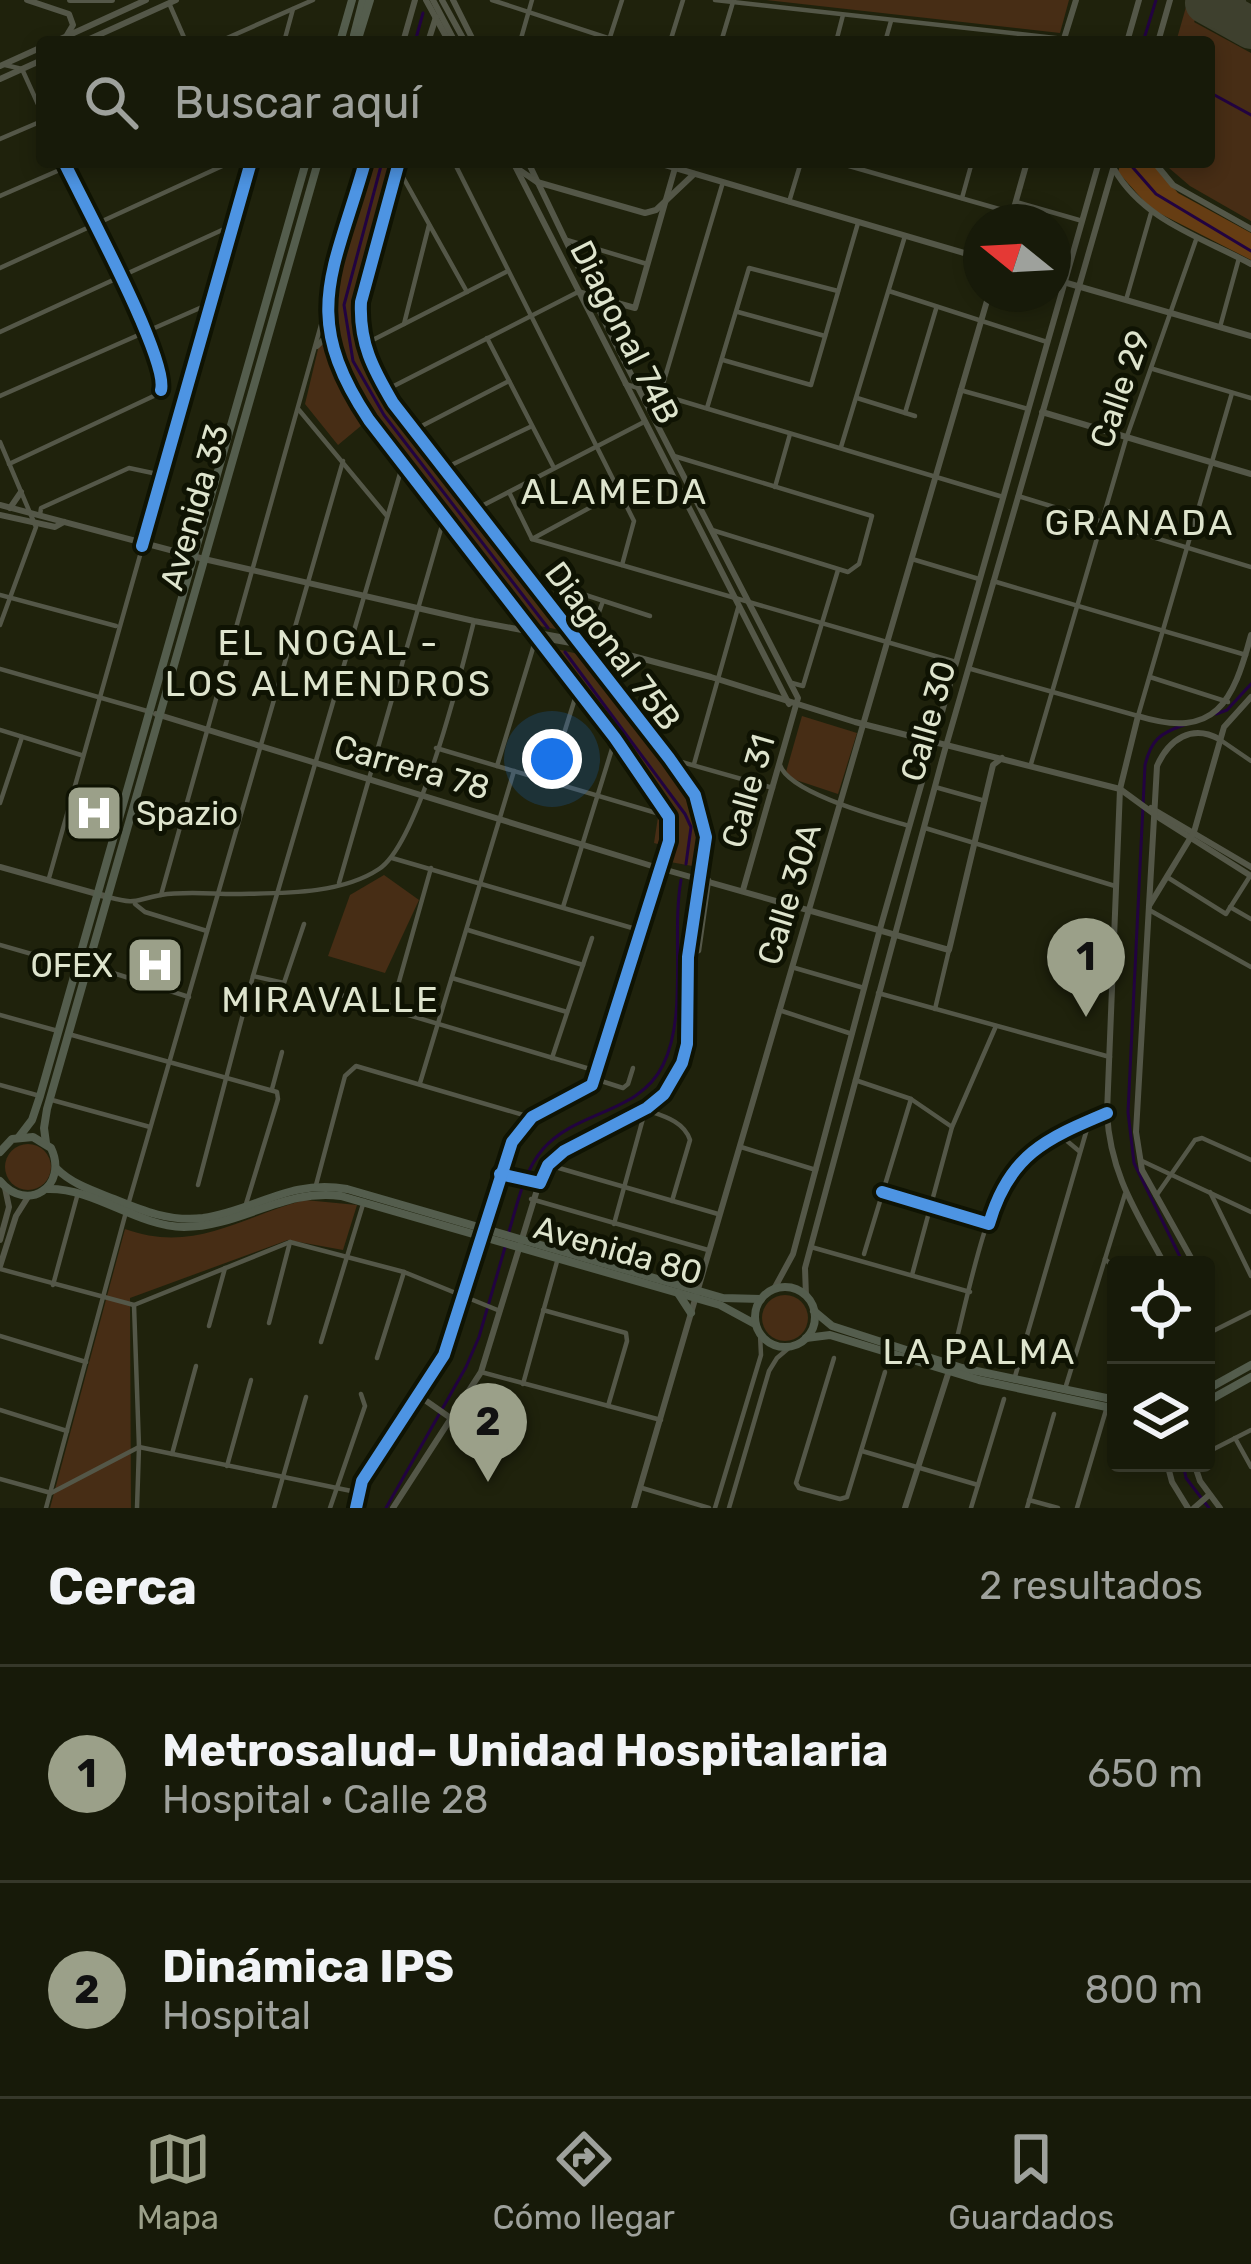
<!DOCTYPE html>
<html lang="es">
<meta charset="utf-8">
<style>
:root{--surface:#171a09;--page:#242717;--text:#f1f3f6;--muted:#9ea19c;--line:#36382a;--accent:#9ba089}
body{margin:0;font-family:Rubik,sans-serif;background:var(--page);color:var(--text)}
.controls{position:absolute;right:36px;bottom:36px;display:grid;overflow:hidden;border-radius:12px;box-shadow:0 6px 18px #0003}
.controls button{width:108px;height:108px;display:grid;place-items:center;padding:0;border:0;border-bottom:3px solid var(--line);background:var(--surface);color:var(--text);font:60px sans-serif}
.compass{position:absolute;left:963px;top:204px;width:108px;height:108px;border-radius:50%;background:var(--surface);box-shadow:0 6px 18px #0003;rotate:288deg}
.you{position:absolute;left:552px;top:759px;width:42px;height:42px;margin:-30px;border:9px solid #fff;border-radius:50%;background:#1a73e8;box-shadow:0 0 0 18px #1a73e833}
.badge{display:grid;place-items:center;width:78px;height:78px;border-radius:50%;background:var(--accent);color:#111;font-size:39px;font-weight:700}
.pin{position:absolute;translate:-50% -99px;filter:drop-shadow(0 3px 6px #0008)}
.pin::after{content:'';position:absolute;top:63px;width:42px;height:36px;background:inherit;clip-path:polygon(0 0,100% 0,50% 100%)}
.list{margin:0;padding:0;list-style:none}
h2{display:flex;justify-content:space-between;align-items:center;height:156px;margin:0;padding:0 48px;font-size:51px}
h2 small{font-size:39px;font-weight:400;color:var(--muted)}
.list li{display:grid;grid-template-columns:78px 1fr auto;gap:36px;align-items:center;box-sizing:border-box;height:216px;padding:0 48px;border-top:3px solid var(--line)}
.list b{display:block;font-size:45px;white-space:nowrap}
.list p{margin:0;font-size:39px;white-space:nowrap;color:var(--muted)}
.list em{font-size:39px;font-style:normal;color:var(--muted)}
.icon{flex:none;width:66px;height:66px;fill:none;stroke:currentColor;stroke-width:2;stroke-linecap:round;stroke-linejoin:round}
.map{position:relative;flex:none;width:1251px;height:1508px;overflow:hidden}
.search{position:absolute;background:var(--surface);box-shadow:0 6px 18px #0003;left:36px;right:36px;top:36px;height:132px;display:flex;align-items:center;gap:30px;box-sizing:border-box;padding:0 42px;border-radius:12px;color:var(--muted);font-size:45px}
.sheet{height:588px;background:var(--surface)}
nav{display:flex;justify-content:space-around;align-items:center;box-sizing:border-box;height:168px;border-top:3px solid var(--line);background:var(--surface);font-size:33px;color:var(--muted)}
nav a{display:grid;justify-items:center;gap:6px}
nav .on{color:var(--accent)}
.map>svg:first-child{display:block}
</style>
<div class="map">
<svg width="1251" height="1508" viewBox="0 0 1251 1508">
<rect width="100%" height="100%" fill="#1f220c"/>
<!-- green -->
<g fill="#472d15">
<path d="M 766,0 L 1069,0 L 1060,33 Z"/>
<path d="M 1188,0 L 1205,0 L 1194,22 L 1251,53 L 1251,221 L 1190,186 L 1162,162 L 1209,162 L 1209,42 L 1176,42 Z"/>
<path d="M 368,162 L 395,162 L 358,301 L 367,364 L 566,631 L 529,624 L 362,405 L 340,363 L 328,302 Z"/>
<path d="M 324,344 L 348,391 L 368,420 L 338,445 L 305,404 L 319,345 Z"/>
<path d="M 547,647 L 583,655 L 692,797 L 701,824 L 698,867 L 659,860 L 661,845 L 654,843 L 658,817 L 678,823 L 679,820 Z"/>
<path d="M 802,716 L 857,733 L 838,794 L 790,778 L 786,772 Z"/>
<path d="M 384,875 L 419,900 L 385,973 L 328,956 L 350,895 Z"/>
<circle cx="28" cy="1167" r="23"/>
<path d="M 305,1200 L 357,1205 L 343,1250 L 288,1240 L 130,1298 L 131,1508 L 50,1508 L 125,1229 C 194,1254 240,1217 305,1200 Z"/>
<circle cx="785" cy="1318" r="23"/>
</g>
<!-- forest -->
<path fill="#663d13" d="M 1121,162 L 1151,162 L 1178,193 L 1251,233 L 1251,260 L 1151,209 L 1118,172 Z"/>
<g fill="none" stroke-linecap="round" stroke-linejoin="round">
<!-- stream -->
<g stroke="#220340" stroke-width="3">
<path d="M 415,42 L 423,13"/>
<path d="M 1143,42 L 1156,0"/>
<path d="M 1209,92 L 1251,115"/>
<path d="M 382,162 L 344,305 L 353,361 L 384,415 L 548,628"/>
<path d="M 1128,162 L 1156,194 L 1251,251"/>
<path d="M 565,652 L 685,814 L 691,827 L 686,864"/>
<path d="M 1216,714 L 1227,710 L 1251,684"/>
<path d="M 1184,725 C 1160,733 1151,740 1145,765 L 1128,1112 L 1134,1163 L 1184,1265"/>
<path d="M 508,1235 C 517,1206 523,1172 543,1149 C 577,1110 639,1114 663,1065 C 688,1015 671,936 681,880"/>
<path d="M 1183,1463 L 1186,1478 L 1209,1508"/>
<path d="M 386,1508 L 466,1367 L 479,1337 L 506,1244"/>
</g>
<!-- taxiway -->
<path stroke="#3e402e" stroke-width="16" d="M 1238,0 L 1236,12 L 1245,24"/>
<!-- runway -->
<path stroke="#3e402e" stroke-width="42" d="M 1206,3 L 1251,28"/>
<!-- street -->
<g stroke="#545748" stroke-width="4.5">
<path d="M 492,0 L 620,42"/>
<path d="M 715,0 L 1064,39"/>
<path d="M 169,3 L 186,42"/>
<path d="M 610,37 L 622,0"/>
<path d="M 218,42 L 313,0"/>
<path d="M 284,42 L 293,9"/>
<path d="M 520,42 L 532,0"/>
<path d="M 670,42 L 683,0"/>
<path d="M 721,42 L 733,2"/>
<path d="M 836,42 L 843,15"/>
<path d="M 885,42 L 891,21"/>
<path d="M 5,65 L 22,69 L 42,113"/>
<path d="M 0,139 L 42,121"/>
<path d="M 454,162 L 634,521 L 622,565"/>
<path d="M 835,162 L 1013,213"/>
<path d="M 395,163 L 467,292"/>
<path d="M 0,196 L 78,162"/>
<path d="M 962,198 L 972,162"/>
<path d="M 789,202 L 801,162"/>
<path d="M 1016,202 L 1079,220"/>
<path d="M 567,240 L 647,264"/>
<path d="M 0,268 L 231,162"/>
<path d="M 889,291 L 1047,342"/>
<path d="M 1126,300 L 1151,213"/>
<path d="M 738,312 L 825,336"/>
<path d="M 404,324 L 429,225"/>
<path d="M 1220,327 L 1239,258"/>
<path d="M 0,332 L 233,225"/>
<path d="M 487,338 L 553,466"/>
<path d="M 361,346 L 506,272"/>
<path d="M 723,360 L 811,385 L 858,223"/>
<path d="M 1153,369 L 1251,398"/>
<path d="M 625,384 L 1003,497"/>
<path d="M 960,390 L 1028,409"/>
<path d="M 384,391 L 576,293"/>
<path d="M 660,394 L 723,182"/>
<path d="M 0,396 L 209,304"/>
<path d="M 857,398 L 915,416"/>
<path d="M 707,408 L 749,268 L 838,291"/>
<path d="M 299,410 L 387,516"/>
<path d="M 905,413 L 936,309"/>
<path d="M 414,430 L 509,381"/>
<path d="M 0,442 L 36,527 L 0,625"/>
<path d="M 841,447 L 905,236"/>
<path d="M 674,456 L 872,516 L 859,564 L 848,572 L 712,530"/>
<path d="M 9,464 L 158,394 L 163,385 L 142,326 L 64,162"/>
<path d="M 443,469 L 530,427"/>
<path d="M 775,487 L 790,434"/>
<path d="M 509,492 L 532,539"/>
<path d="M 1018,496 L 1251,567"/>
<path d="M 474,510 L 644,422"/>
<path d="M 40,515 L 41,508 L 129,468 L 162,475"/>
<path d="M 532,539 L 956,662"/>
<path d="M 532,539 L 617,493"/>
<path d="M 912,559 L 979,579"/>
<path d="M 524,575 L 650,616"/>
<path d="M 993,581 L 1246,655"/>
<path d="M 0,595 L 116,626"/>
<path d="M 587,645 L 603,601"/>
<path d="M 0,669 L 147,711"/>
<path d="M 971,669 L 1138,716 L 1232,393"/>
<path d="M 1150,677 L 1228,702"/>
<path d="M 792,683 L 803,686 L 838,570"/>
<path d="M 0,730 L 81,755"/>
<path d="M 1219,739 L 1251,761"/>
<path d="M 436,748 L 670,817"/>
<path d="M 664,757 L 773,788"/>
<path d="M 694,764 L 738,608"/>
<path d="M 1031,764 L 1126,439 L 1197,237"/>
<path d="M 780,765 C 789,793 879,817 909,826"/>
<path d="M 497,766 L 537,635"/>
<path d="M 549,781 L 578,689"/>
<path d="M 935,787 L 985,801"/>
<path d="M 0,803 L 22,737"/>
<path d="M 925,828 L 1115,886"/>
<path d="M 392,858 L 646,932"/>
<path d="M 1167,877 L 1226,914 L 1250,876"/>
<path d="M 49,878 L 251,162"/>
<path d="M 339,883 L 445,515"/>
<path d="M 161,895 L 326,307"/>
<path d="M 108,897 C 138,905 133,900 161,895 C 184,891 211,894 235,894 C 280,893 340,895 379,869 C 419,843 461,672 474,621"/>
<path d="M 135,904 L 145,912 L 207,931"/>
<path d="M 563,907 L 616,736"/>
<path d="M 1230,907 L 1251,919"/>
<path d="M 1151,911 L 1251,967"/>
<path d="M 468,930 L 583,965"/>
<path d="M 0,945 L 77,967"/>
<path d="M 686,957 L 699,951 L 709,880"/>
<path d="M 91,966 L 189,997"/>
<path d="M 795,968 L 864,988"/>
<path d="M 253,976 L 284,983 L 304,924"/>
<path d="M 452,978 L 567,1012"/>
<path d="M 878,993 L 1110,1057"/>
<path d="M 341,995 L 600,1072"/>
<path d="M 935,1009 L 949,950"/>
<path d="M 391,1010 L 431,868"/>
<path d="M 779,1010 L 852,1034"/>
<path d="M 0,1015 L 58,1031"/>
<path d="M 72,1035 L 277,1092 L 278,1099 L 246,1204"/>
<path d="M 552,1058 L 592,938"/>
<path d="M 598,1080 L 623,1088 L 628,1084 L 633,1068"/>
<path d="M 855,1080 L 911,1099 L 952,1127"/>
<path d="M 420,1083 L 514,771"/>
<path d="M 0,1085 L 40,1096"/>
<path d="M 272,1089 L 282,1052"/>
<path d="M 52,1100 L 150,1127"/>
<path d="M 646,1110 C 663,1116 684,1121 690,1140 L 672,1201"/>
<path d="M 1061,1136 L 1079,1151"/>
<path d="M 741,1147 L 816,1170"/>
<path d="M 1142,1161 L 1251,1212"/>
<path d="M 545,1164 L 718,1214"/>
<path d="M 198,1185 L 253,976 L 404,460"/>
<path d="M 316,1185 L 345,1076 L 356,1066 L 537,1119"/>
<path d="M 882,1192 L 989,1224"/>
<path d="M 1210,1192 L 1251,1276"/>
<path d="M 1156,1196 L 1195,1140 L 1202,1138 L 1251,1160"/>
<path d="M 531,1199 L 708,1250"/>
<path d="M 128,1205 L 343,461"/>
<path d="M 614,1224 L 647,1104"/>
<path d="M 811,1247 L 970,1292"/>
<path d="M 864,1254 L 911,1099"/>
<path d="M 1105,1259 L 1116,1269"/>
<path d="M 0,1269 L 134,1305 L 290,1242 L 404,1272 L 500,1311"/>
<path d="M 912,1275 L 952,1127 L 996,1026"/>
<path d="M 53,1285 L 78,1193"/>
<path d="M 134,1305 L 139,1447 L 137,1508"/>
<path d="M 543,1310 L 626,1333 L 627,1341 L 608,1406"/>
<path d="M 269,1323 L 290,1242"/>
<path d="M 209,1326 L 225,1268"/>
<path d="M 1209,1333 L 1251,1312"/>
<path d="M 0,1336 L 86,1362"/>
<path d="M 321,1342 L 364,1201"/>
<path d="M 377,1358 L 404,1272"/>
<path d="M 834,1358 L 796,1483 L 799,1488 L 840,1499 L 847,1497 L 885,1372"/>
<path d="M 950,1366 C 963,1318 984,1205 1012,1170 C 1033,1143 1076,1126 1107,1113"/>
<path d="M 481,1372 L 661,1420"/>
<path d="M 1014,1380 L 1089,1122"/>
<path d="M 523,1384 L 558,1258"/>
<path d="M 1065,1389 L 1125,1194"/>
<path d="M 0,1410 L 67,1431"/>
<path d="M 1235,1438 L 1251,1467"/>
<path d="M 862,1451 L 978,1485"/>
<path d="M 1206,1453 L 1251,1430"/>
<path d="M 172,1454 L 196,1366"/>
<path d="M 227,1466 L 251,1380"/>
<path d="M 0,1479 L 51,1493 L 139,1447 L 361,1493"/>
<path d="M 642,1488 L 709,1508"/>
<path d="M 1029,1500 L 1058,1508"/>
<path d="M 46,1508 L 126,1212"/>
<path d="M 274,1508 L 306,1397"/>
<path d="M 330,1508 L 365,1406 L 361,1394"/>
<path d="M 715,1508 L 761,1355 L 760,1334"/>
<path d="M 729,1508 L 769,1371 L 777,1358 L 790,1347"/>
<path d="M 971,1508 L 1004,1399"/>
<path d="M 1027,1508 L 1054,1414"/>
<path d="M 1077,1508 L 1106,1410"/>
</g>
<!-- secondary -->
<g stroke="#545748" stroke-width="6">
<path d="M 27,0 L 69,14 L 73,25 L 67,35"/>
<path d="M 70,0 L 112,0"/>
<path d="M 426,0 L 449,42"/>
<path d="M 433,0 L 455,42"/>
<path d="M 442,0 L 465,42"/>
<path d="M 453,0 L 474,42"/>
<path d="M 54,42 L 146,0"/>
<path d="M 83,42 L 176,0"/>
<path d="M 403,42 L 415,0"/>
<path d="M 428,42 L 436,17"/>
<path d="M 1063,42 L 1076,0"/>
<path d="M 1127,42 L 1139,0"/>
<path d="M 1158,42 L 1170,0"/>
<path d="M 0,66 L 42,47"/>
<path d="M 0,79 L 42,60"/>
<path d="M 513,162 L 789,704"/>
<path d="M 528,162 L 615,343 L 798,698 L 743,890"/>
<path d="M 655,162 L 981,258"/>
<path d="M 1154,162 L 1173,185 L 1251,229"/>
<path d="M 518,169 L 537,182 L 645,213 L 656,210 L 694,174"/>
<path d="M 1114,169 C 1144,221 1201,237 1251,264"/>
<path d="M 1010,222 L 1027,162"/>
<path d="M 1053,279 L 1251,336"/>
<path d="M 578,292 L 635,308 L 675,168"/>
<path d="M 317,346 L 324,339 L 333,339"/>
<path d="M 1042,412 L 1251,474"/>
<path d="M 0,505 L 204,559 L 474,621 L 565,638 L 711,677 L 855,722 L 1120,789 L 1161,819 L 1251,876"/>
<path d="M 10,508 L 21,492"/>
<path d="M 0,515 L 55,527 L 64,522"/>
<path d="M 543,638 L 571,643"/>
<path d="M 156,714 L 652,866 L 949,950 L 993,765 L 1002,758"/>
<path d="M 1151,808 L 1251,867"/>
<path d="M 0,867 L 108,897"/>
<path d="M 1149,906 L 1194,832 L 1224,727 L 1251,697"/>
<path d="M 502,1178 L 533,1187"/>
<path d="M 0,1240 L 9,1207 L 5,1188"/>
<path d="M 1165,1265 C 1137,1213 1110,1174 1107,1113 L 1120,789 L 1138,716 C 1216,740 1233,702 1251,635"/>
<path d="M 1195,1265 L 1142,1170 L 1136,1132 L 1157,766 C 1169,739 1192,724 1219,739"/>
<path d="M 0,1266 L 16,1216 L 28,1197"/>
<path d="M 1206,1288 L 1210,1311 L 1206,1356"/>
<path d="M 774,1289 L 793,1254 L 880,929 L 1099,162"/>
<path d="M 806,1296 L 805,1268 L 944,753 L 1115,162"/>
<path d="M 422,1398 L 452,1419"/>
<path d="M 1167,1463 L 1172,1482 L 1188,1508"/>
<path d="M 1194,1463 L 1200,1481 L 1220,1508"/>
<path d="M 359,1508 L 364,1487 L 449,1358 L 516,1144 L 537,1119 L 592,1090 L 597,1083 L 646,932 L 669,845 L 670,817 L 625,748 L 362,405 L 335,350 L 328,301 L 368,162"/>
<path d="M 393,1508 L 481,1372 L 545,1164 L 562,1148 L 651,1101 L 664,1090 L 682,1058 L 686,957 L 702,835 L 698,809 L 677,775 L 384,391 C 364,362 357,336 358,301 L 395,162"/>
<path d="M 634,1508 L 989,294"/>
<path d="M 905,1508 L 949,1371"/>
<path d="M 1194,1508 L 1209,1495"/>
</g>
<!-- primary -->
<g stroke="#545d4d" stroke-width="8">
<path d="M 354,35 L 363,0"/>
<path d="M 340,42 L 352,0"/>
<path d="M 357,42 L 370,0"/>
<path d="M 19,1137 L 32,1120 L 40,1096 L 306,162"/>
<path d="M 46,1143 L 44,1128 L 47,1109 L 318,162"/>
<path d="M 0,1152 L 12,1139 L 33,1137 L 51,1148 C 69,1186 27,1214 0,1181"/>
<path d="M 57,1169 C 72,1184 94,1191 114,1199 C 143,1211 171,1222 203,1218 C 257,1210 288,1179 347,1189 L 723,1298 L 761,1299"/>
<path d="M 48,1189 C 95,1188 136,1226 184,1227 C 240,1227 284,1188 341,1196 L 720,1305 L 755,1324"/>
<circle cx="785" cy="1317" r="30"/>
<path d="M 678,1293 L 691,1313"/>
<path d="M 814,1311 L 832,1326 L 962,1368 L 1116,1400"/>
<path d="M 806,1338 L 830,1335 L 979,1380 L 1116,1409"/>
<path d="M 1206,1390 L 1251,1365"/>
<path d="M 1206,1402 L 1251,1377"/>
</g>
<defs>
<g id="cycleway">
<path d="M 64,162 C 82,200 169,360 161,390"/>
<path d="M 399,162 L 361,302 C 359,343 373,369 393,403 L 669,758 L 695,795 L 706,837 L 688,957 L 687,1044 L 682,1063 L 664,1094 L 647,1108 L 564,1151 L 548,1165 L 540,1183 L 500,1174"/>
<path d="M 142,546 L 251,162"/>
<path d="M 882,1192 L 989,1224 C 1009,1155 1045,1139 1107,1113"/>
<path d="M 356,1508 L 362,1481 L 444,1355 L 512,1142 L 532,1117 L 592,1085 L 669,841 L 669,817 L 615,738 L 369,420 C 299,315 334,272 365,162"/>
</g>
</defs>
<!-- cycleway casing -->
<use href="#cycleway" stroke="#0f1303" stroke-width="20"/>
<!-- cycleway -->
<use href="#cycleway" stroke="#4d94e3" stroke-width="12"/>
</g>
<!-- icons -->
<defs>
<symbol id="hospital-square" viewBox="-11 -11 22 22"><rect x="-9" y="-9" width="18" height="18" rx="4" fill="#9ba089" stroke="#0f1303"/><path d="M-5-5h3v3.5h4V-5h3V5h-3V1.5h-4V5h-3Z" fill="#fff"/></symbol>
</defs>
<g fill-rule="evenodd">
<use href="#hospital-square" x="61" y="780" width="66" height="66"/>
<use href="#hospital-square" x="122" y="932" width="66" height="66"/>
</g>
<g text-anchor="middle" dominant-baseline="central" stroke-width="10" stroke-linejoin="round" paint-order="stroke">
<!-- street labels -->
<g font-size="33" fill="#dee4cd" stroke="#0f1303">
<text transform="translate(625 332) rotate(63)">Diagonal 74B</text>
<text transform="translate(1120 389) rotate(-71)">Calle 29</text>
<text transform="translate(194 507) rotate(-74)">Avenida 33</text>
<text transform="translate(613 646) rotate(53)">Diagonal 75B</text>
<text transform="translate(928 721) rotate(-74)">Calle 30</text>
<text transform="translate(412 767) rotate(16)">Carrera 78</text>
<text transform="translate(748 791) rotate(-74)">Calle 31</text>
<text transform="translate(789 894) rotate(-73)">Calle 30A</text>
<text transform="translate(618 1250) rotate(16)">Avenida 80</text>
</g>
<!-- poi labels -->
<g font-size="33" fill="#dee4cd" stroke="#0f1303" text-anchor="start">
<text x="136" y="813">Spazio</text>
<text x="113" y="965" text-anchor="end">OFEX</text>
</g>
<!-- neighbourhood labels -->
<g font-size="36" letter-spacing="3" fill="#dee4cd" stroke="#0f1303">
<text x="615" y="491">ALAMEDA</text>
<text x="1140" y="522">GRANADA</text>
<text x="329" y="642">EL NOGAL -<tspan x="329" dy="41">LOS ALMENDROS</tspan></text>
<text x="331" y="999">MIRAVALLE</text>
<text x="980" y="1351">LA PALMA</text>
</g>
</g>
</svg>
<div class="controls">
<button><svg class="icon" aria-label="locate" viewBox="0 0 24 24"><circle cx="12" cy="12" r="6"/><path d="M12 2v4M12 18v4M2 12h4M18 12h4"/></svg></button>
<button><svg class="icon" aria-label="layers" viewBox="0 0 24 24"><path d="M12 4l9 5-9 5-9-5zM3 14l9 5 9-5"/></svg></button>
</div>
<svg class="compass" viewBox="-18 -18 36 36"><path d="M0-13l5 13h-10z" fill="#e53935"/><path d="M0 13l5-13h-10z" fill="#9ea19c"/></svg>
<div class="you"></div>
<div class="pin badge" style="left:1086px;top:1017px">1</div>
<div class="pin badge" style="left:488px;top:1482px">2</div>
<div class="search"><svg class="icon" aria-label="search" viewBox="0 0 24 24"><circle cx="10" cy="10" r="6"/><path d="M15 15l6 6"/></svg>Buscar aquí</div>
</div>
<section class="sheet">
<h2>Cerca<small>2 resultados</small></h2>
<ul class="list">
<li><span class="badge">1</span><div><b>Metrosalud- Unidad Hospitalaria</b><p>Hospital · Calle 28</p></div><em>650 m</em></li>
<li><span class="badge">2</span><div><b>Dinámica IPS</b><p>Hospital</p></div><em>800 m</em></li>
</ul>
</section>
<nav>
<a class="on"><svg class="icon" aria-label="map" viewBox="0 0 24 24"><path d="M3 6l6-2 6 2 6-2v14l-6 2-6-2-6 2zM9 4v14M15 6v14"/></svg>Mapa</a>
<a><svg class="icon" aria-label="directions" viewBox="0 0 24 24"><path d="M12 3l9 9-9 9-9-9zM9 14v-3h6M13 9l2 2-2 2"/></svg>Cómo llegar</a>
<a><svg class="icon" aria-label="saved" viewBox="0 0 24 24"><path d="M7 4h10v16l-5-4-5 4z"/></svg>Guardados</a>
</nav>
